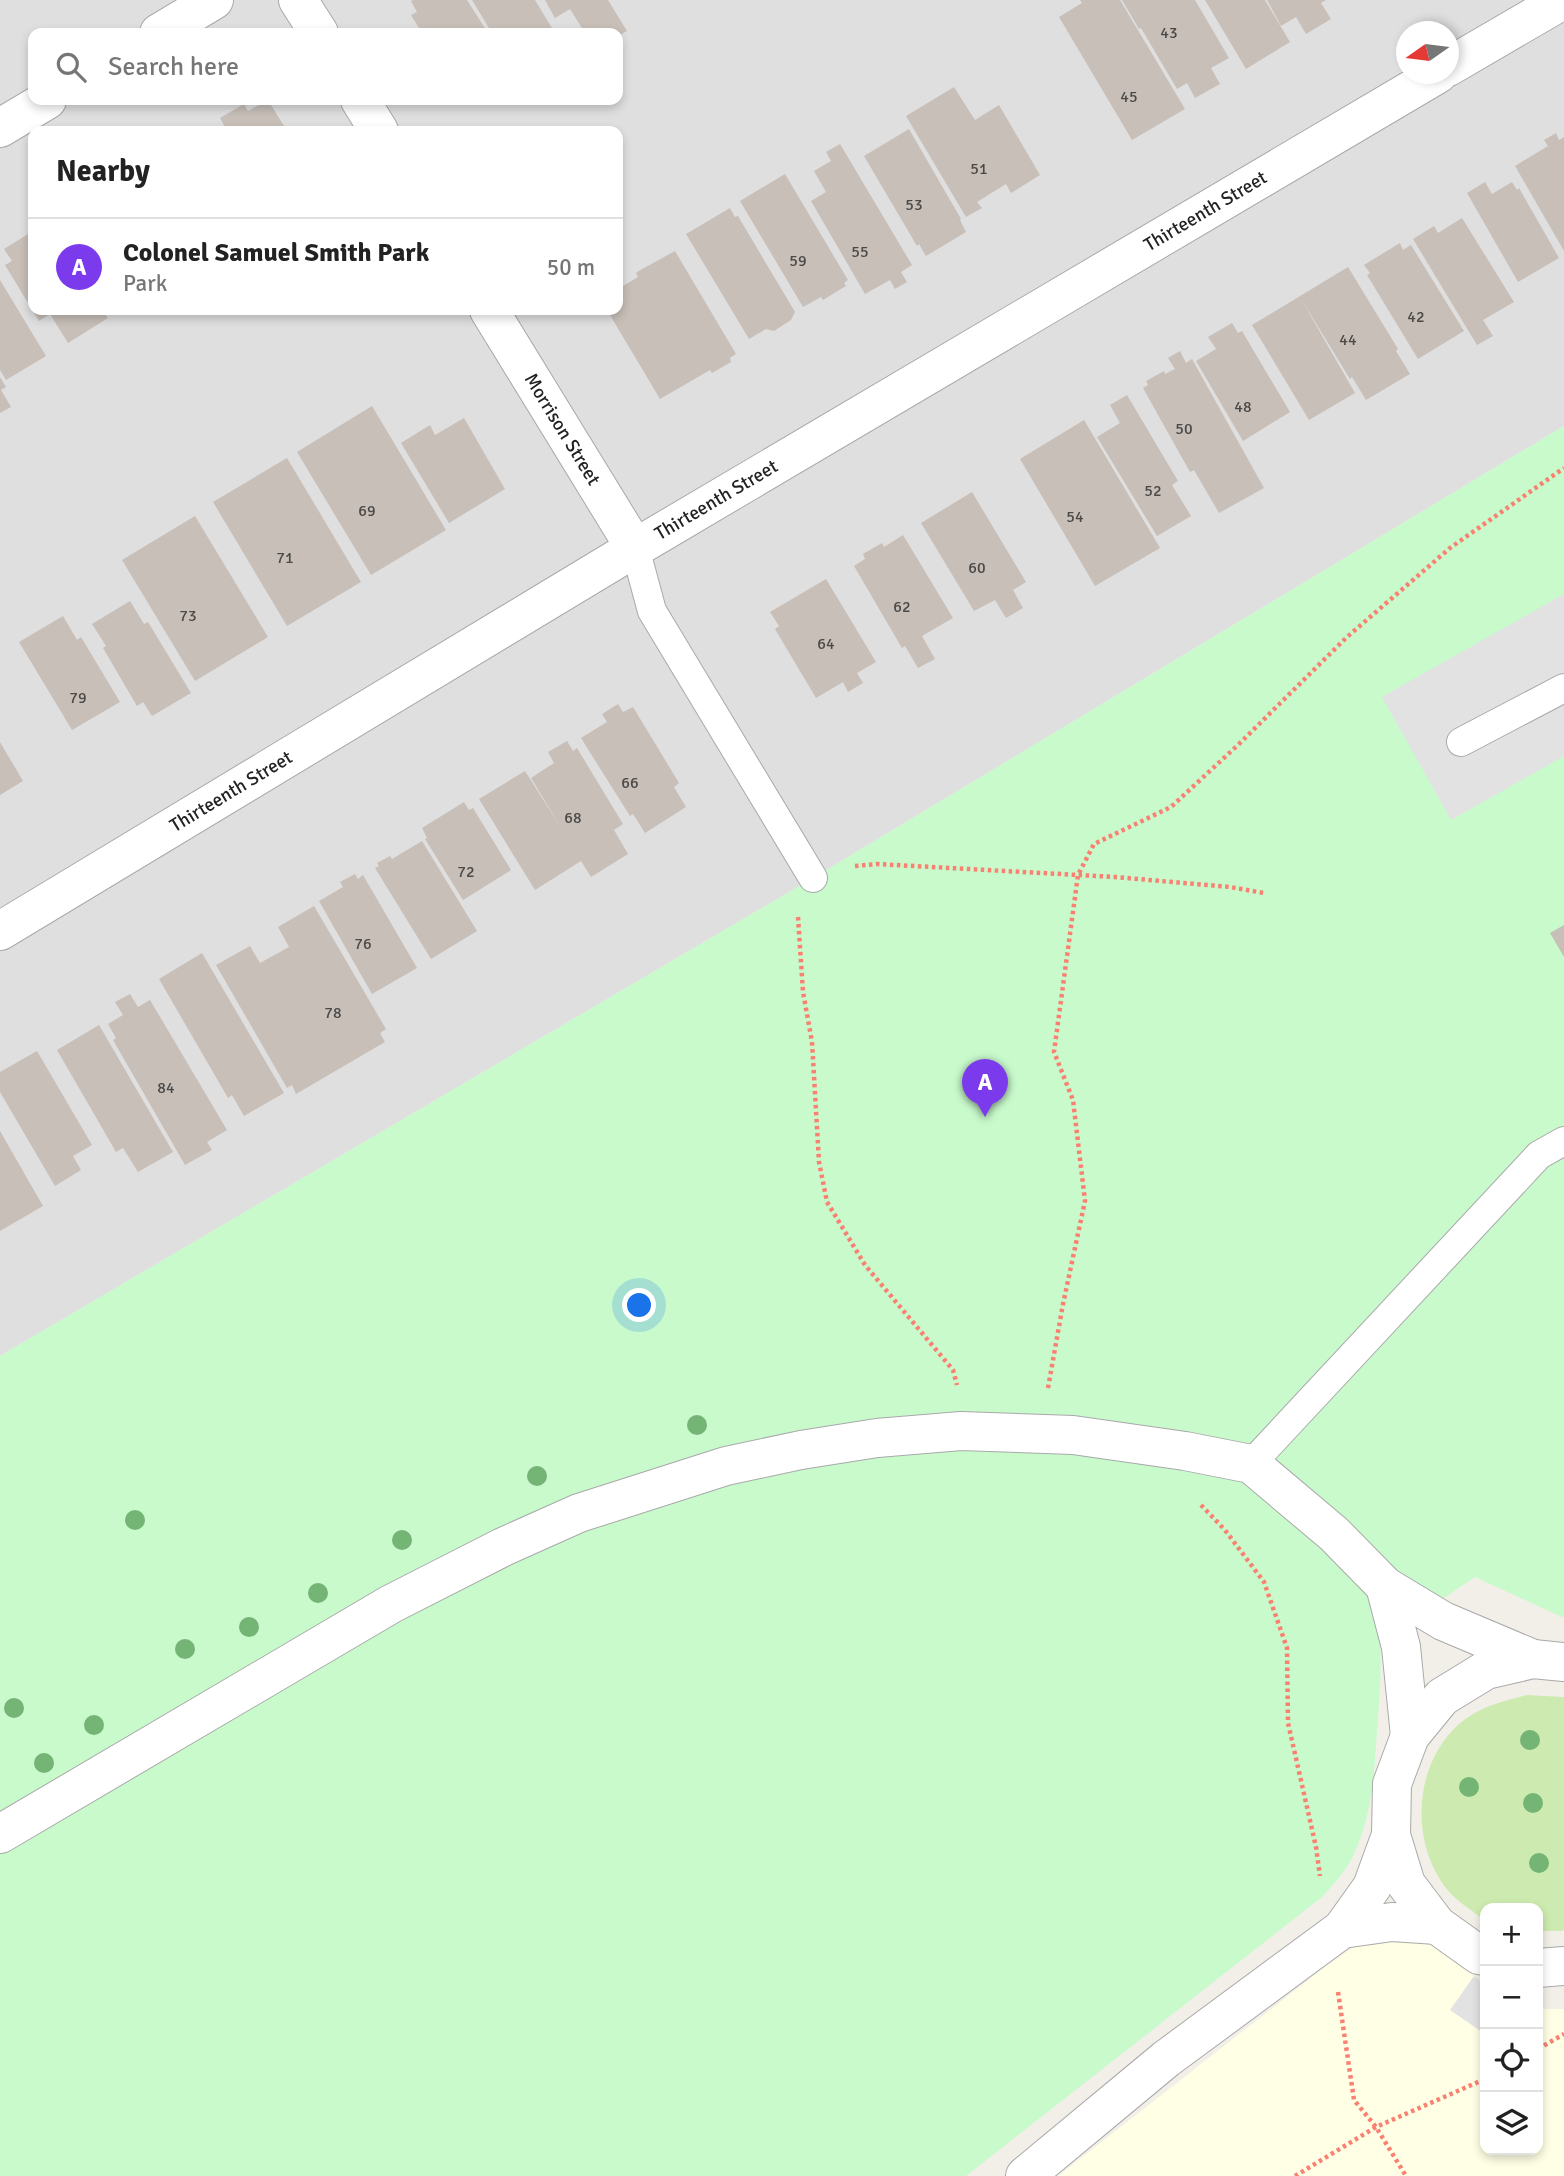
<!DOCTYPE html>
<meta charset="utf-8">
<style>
:root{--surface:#fff;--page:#f6f6f6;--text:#222;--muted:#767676;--line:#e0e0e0;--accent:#7c3aed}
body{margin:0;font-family:Signika,sans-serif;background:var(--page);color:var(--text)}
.controls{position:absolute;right:21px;bottom:21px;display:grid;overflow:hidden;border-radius:14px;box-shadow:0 4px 10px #0003}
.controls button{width:63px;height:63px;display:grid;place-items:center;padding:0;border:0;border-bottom:2px solid var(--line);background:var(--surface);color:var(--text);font:35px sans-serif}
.compass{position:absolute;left:1396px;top:21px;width:63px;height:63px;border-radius:50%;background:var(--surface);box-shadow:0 4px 10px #0003;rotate:256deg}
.you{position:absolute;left:640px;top:1306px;width:24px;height:24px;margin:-18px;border:5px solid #fff;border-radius:50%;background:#1a73e8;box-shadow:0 0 0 10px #1a73e833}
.badge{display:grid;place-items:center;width:46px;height:46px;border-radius:50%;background:var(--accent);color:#fff;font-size:23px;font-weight:700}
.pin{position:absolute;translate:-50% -58px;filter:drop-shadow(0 2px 4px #0008)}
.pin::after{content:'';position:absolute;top:37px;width:24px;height:21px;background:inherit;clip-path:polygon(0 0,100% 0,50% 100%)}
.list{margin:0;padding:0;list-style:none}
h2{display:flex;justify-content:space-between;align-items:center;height:91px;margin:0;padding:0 28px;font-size:30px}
h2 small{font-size:23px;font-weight:400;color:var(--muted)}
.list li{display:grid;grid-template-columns:46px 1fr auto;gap:21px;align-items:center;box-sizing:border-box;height:98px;padding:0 28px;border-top:2px solid var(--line)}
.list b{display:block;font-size:26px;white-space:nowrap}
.list p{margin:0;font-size:23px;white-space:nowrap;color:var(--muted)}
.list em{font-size:23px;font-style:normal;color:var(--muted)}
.icon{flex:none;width:38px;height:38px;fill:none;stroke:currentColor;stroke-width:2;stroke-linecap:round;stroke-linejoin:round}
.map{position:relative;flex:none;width:1564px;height:2176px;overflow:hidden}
.search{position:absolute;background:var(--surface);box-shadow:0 4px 10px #0003;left:28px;top:28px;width:595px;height:77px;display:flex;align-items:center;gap:18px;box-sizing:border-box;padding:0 24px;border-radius:14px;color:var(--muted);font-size:26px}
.panel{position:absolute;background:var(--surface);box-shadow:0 4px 10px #0003;left:28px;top:126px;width:595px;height:189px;border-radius:14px}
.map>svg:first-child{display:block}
</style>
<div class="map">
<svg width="1564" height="2176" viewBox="0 0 1564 2176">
<rect width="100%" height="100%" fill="#f2efe9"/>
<!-- residential -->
<path fill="#e0dfdf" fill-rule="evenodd" d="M 0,0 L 1564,0 L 1564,426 L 813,878 L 0,1356 ZM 1406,32 L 1448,32 L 1448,74 L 1406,74 ZM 33,33 L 618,33 L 618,100 L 33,100 ZM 33,131 L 618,131 L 618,310 L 33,310 Z"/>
<!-- education -->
<path fill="#ffffe5" d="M 1416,1938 L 1432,1945 L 1485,1984 L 1485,2150 L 1538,2150 L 1538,2009 L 1564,2009 L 1564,2176 L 1058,2176 L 1326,1966 L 1357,1945 Z"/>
<!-- grass -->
<path fill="#cdebb0" d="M 1527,1695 L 1564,1697 L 1564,1930 L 1561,1931 L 1538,1931 L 1538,1908 L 1485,1908 L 1485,1919 L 1480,1917 C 1471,1910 1459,1902 1451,1894 C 1409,1847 1412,1766 1459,1724 C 1479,1707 1503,1701 1527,1695 Z"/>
<!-- park -->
<path fill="#c8facc" d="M 1564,426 L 1564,1618 L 1475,1577 L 1380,1641 C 1382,1672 1379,1702 1377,1732 C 1374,1774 1372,1815 1354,1854 C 1346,1871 1334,1884 1322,1897 L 966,2176 L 0,2176 L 0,1356 L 813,878 Z"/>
<!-- parking -->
<g fill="#e2e2e2">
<path d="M 1564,594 L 1564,756 L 1451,820 L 1382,697 Z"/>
<path d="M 1474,1976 L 1485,1984 L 1485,2034 L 1450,2010 Z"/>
</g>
<!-- building -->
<g fill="#c7bfb8">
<path d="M 413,0 L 467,0 L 488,33 L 422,33 L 411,15 L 417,12 L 411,1 Z"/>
<path d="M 472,0 L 535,0 L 555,33 L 492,33 Z"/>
<path d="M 545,0 L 608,0 L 627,31 L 618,36 L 618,33 L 585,33 L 570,9 L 555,18 Z"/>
<path d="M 1080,0 L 1120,0 L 1185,109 L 1132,140 L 1059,17 L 1082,3 Z"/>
<path d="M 1122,0 L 1195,0 L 1229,58 L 1211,68 L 1220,84 L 1195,98 L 1187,83 L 1177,89 L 1141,28 L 1139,29 Z"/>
<path d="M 1205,0 L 1265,0 L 1290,42 L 1246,69 Z"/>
<path d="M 1267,0 L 1326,0 L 1321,3 L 1331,19 L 1306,34 L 1296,17 L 1281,26 Z"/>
<path d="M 954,87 L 975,120 L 999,105 L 1040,175 L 1011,193 L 1006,184 L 977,202 L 982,208 L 966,217 L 906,116 Z"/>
<path d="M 268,100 L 287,131 L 217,131 L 225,127 L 220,118 L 244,104 L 248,111 Z"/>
<path d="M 909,129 L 961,219 L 960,220 L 966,232 L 926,256 L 919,244 L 917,246 L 864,156 Z"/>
<path d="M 1556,133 L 1559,140 L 1564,137 L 1564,251 L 1515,166 L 1548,146 L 1544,140 Z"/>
<path d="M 840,144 L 912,265 L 901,272 L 907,282 L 895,289 L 890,280 L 865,294 L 811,201 L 826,192 L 814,171 L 831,161 L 826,152 Z"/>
<path d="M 785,174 L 848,280 L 844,283 L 846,286 L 823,300 L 821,297 L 803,307 L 740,201 Z"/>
<path d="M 1485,182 L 1492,194 L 1512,182 L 1517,190 L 1519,188 L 1559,258 L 1518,282 L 1467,193 Z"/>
<path d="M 730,208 L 735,217 L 738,216 L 795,312 L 791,320 L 774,331 L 766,329 L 749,339 L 686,234 Z"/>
<path d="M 1462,218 L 1514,302 L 1483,320 L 1493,336 L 1477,345 L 1413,239 L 1434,226 L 1438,233 Z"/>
<path d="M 33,231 L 33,310 L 103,310 L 108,318 L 68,343 L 50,314 L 39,321 L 5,265 L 12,261 L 4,249 Z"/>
<path d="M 1400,243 L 1403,250 L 1411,245 L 1464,331 L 1418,359 L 1367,275 L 1370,273 L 1364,265 Z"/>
<path d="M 675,251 L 736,354 L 730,358 L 731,362 L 712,373 L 710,370 L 660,399 L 607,310 L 618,310 L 618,289 L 638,277 L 636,273 L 637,272 Z"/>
<path d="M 1348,267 L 1398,349 L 1396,351 L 1410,374 L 1366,400 L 1352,377 L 1350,379 L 1301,299 L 1355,393 L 1309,420 L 1252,325 Z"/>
<path d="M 0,280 L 46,356 L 6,380 L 0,370 Z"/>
<path d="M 1232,323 L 1238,333 L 1242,331 L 1290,412 L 1243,441 L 1196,361 L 1216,349 L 1208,337 Z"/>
<path d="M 1180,351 L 1186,363 L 1192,359 L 1264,488 L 1219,513 L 1194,470 L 1190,472 L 1143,388 L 1148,385 L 1146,381 L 1164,371 L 1165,374 L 1175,369 L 1168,358 Z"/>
<path d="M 0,377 L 6,387 L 1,390 L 11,407 L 0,413 Z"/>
<path d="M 1127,395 L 1178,481 L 1172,485 L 1191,516 L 1157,536 L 1097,437 L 1120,423 L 1110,405 Z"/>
<path d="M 372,406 L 446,530 L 371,575 L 297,452 Z"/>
<path d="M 464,418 L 505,489 L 449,523 L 401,443 L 430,425 L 435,435 Z"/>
<path d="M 1084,420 L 1160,548 L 1095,586 L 1020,459 Z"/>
<path d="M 287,458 L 361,582 L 287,626 L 213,502 Z"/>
<path d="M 972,492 L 1026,582 L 1013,590 L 1023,608 L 1006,618 L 995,600 L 974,611 L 921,523 Z"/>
<path d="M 195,516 L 268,637 L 195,681 L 122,560 Z"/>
<path d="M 903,535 L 953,618 L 922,636 L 935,659 L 918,668 L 905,646 L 902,648 L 854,566 L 865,559 L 863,554 L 882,543 L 884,547 Z"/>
<path d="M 826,579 L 876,662 L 857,673 L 863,683 L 848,692 L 843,682 L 816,698 L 775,629 L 779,626 L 770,612 Z"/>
<path d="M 130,601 L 144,624 L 148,622 L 191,693 L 152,716 L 143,702 L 137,706 L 103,648 L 106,646 L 92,624 Z"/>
<path d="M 63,616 L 77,640 L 81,637 L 120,702 L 72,730 L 19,642 Z"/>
<path d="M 618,704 L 623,712 L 633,707 L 679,783 L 674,787 L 686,807 L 645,833 L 633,814 L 630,816 L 581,738 L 607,722 L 602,714 Z"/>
<path d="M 567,741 L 573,751 L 577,748 L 623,824 L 614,830 L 628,854 L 591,877 L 581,861 L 535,890 L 479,799 L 525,771 L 562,829 L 531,778 L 554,763 L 548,752 Z"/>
<path d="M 0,742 L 23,781 L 0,795 Z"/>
<path d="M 464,802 L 469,810 L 473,808 L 511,870 L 463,900 L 425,839 L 427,838 L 422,828 Z"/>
<path d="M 422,841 L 477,931 L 431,959 L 375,868 L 379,866 L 377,863 L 390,856 L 392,859 Z"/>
<path d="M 355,874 L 358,879 L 363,875 L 417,968 L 372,994 L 319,901 L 343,887 L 340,882 Z"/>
<path d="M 314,906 L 386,1029 L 380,1033 L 385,1042 L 296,1094 L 292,1085 L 287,1088 L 216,965 L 250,946 L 260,963 L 289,947 L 278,927 Z"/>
<path d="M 1564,925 L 1564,957 L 1550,933 Z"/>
<path d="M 202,953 L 284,1093 L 244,1116 L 232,1095 L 228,1098 L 159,979 Z"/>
<path d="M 130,994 L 138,1007 L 150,1000 L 227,1130 L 207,1142 L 212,1150 L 185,1165 L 113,1040 L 116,1038 L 108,1024 L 123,1015 L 115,1002 Z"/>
<path d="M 99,1025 L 173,1152 L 138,1172 L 123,1148 L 116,1152 L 57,1050 Z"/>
<path d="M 37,1051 L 92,1145 L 73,1156 L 81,1170 L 55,1186 L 0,1092 L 0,1072 Z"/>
<path d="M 0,1131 L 43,1206 L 0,1231 Z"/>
</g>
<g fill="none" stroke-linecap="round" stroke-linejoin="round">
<defs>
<g id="lane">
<path d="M 635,548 L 652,611 L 813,878"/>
<path d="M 1461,742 L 1564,688"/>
<path d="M 1251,1464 L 1539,1155 L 1564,1141"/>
</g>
<g id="street">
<path d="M 298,0 L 319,33"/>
<path d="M 159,33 L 214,0"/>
<path d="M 1448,67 L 1563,0"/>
<path d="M 360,100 L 379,131"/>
<path d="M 0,128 L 47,100"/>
<path id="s1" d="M 489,310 L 635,548"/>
<path id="s2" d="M 0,931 L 635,548 L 1438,74"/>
<path d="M 1385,1586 L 1401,1647 L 1410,1736"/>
<path d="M 0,1834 L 391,1604 L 503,1547 L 579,1513 L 726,1466 L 801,1450 L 877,1438 L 961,1431 L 1073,1435 L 1185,1451 L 1251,1464 L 1334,1534 L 1385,1586 L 1443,1621 L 1533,1659"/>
<path d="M 1342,1929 L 1392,1922 L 1437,1925"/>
<path d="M 1485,1956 L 1479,1955 L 1437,1925 L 1406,1884 L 1391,1835 L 1392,1784 L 1410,1736 L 1442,1697 L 1486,1670 L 1533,1659 L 1564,1662"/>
<path d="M 1538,1968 L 1564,1966"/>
<path d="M 1025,2176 L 1166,2059 L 1342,1929 L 1372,1887 L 1391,1835"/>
</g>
</defs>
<!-- lane casing -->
<use href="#lane" stroke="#a9a9a9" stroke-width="30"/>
<!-- street casing -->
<use href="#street" stroke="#a9a9a9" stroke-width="40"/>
<!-- path -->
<g stroke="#fa8072" stroke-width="4.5" stroke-dasharray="3.5 3.5" stroke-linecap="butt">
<path d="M 855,866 L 877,864 L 1115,877 L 1230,887 L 1264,893"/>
<path d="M 798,917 L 803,992 L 812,1042 L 819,1162 L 827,1202 L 865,1265 L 953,1370 L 957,1385"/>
<path d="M 1048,1388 L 1063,1304 L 1085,1201 L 1073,1100 L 1054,1052 L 1078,875 L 1094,844 L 1171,807 L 1239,744 L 1347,637 L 1450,548 L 1564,468"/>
<path d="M 1201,1505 L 1225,1530 L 1264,1582 L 1287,1648 L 1288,1723 L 1316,1847 L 1320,1876"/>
<path d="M 1338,1992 L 1354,2100 L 1376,2127 L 1406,2176"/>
<path d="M 1538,2049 L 1564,2034"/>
<path d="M 1295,2176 L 1376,2127 L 1485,2079"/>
</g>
<!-- lane -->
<use href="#lane" stroke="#fff" stroke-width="28"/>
<!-- street -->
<use href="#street" stroke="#fff" stroke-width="38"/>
</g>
<!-- trees -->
<g fill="#74b475">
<circle cx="697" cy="1425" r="10"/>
<circle cx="537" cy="1476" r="10"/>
<circle cx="135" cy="1520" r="10"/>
<circle cx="402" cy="1540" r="10"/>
<circle cx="318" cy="1593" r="10"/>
<circle cx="249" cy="1627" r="10"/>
<circle cx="185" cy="1649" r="10"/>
<circle cx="14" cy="1708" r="10"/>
<circle cx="94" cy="1725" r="10"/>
<circle cx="1530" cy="1740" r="10"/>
<circle cx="44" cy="1763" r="10"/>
<circle cx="1469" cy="1787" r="10"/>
<circle cx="1533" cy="1803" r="10"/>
<circle cx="1539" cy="1863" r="10"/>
</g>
<g text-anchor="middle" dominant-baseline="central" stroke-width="7" stroke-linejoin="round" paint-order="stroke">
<!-- number labels -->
<g font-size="16" fill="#4b4948">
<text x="1169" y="33">43</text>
<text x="1129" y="97">45</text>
<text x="979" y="169">51</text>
<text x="914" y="205">53</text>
<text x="860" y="252">55</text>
<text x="798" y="261">59</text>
<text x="1416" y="317">42</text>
<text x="1348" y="340">44</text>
<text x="1243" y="407">48</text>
<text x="1184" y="429">50</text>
<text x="1153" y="491">52</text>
<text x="367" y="511">69</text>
<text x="1075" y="517">54</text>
<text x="285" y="558">71</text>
<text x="977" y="568">60</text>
<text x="902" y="607">62</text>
<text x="188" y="616">73</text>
<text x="826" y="644">64</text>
<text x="78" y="698">79</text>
<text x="630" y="783">66</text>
<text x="573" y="818">68</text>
<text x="466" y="872">72</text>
<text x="363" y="944">76</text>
<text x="333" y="1013">78</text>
<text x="166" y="1088">84</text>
</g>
<!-- street labels -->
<g font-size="19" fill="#222" stroke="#fff">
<text stroke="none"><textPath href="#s2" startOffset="1404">Thirteenth Street</textPath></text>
<text stroke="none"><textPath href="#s1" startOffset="140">Morrison Street</textPath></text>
<text stroke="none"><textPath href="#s2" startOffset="836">Thirteenth Street</textPath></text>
<text stroke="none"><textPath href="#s2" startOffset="270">Thirteenth Street</textPath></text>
</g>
</g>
</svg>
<div class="controls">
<button>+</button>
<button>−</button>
<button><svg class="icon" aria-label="locate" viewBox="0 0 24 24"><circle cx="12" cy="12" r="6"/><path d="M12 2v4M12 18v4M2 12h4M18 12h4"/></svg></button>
<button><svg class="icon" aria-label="layers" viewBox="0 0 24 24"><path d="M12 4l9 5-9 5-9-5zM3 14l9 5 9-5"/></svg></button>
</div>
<svg class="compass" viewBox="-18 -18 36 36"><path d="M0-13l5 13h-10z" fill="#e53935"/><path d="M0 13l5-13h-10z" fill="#767676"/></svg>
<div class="you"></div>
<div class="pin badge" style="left:985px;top:1117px">A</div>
<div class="search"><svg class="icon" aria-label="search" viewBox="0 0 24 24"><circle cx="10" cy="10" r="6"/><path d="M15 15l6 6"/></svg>Search here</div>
<section class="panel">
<h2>Nearby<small></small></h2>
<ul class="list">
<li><span class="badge">A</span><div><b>Colonel Samuel Smith Park</b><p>Park</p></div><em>50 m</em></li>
</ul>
</section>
</div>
